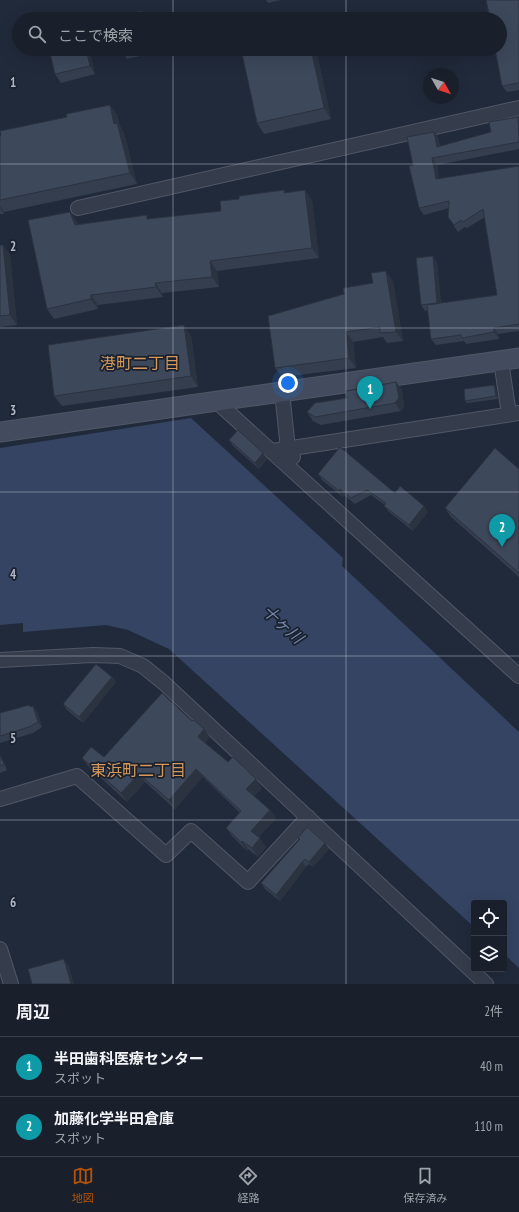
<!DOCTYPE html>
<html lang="ja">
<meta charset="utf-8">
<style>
:root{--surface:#19202c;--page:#262d38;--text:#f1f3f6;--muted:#9fa3a9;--line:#373e48;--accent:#b45309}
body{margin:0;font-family:"PT Sans Narrow","Noto Sans JP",sans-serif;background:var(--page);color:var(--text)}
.controls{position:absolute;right:12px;bottom:12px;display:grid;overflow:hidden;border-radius:4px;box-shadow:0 4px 16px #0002}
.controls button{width:36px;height:36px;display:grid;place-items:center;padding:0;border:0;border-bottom:1px solid var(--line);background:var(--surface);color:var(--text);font:20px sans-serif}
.compass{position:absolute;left:423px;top:68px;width:36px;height:36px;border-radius:50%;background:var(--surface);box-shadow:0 4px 16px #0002;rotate:129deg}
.you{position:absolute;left:288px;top:383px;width:14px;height:14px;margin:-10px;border:3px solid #fff;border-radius:50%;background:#1a73e8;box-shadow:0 0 0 6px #1a73e833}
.badge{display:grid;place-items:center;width:26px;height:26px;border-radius:50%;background:var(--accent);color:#fff;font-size:13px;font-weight:700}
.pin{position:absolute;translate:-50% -33px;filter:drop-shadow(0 1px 2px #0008)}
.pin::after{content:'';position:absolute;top:21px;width:14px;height:12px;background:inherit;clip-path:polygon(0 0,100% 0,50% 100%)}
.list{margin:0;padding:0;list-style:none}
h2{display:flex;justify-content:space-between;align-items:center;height:52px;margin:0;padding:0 16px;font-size:17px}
h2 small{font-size:13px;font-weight:400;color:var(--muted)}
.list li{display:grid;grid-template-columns:26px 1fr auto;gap:12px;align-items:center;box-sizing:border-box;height:60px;padding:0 16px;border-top:1px solid var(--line)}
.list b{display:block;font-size:15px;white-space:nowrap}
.list p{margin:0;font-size:13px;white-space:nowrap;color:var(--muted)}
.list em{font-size:13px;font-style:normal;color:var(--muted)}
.icon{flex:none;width:22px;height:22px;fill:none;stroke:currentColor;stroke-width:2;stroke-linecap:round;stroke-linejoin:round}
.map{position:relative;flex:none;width:519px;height:984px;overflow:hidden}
.search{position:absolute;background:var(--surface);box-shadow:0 4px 16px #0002;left:12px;right:12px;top:12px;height:44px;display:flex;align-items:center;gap:10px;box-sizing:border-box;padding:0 14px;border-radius:22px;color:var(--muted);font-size:15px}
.sheet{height:172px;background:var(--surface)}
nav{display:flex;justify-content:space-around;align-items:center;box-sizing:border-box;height:56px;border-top:1px solid var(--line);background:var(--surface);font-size:11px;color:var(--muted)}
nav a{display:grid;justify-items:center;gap:2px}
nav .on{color:var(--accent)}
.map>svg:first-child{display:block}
</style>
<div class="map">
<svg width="519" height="984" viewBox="0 0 519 984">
<rect width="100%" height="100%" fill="#212a3b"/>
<!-- water -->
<path fill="#344462" d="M 191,418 L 343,558 L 342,566 L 519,732 L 519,968 L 504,954 L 504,903 L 474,903 L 474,927 L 169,649 L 128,630 L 106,625 L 23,632 L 23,623 L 0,625 L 0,448 Z"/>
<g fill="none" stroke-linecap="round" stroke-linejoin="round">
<defs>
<g id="street">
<path d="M 78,208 L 519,108"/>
<path d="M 501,361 L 509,414"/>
<path d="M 282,392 L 288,449 L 293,457"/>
<path d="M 217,402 L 519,676"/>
<path d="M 273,451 L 519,413"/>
<path d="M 0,660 L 93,655 L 120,656 L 143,666 L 164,683 L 486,984"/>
<path d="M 0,799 L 77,776 L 166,855 L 191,831 L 248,882 L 308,817"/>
<path d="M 0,949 L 11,984"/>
</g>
<path id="secondary" d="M 0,432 L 519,358"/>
</defs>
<!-- street casing -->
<use href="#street" stroke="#505766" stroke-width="16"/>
<!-- secondary casing -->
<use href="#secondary" stroke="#505766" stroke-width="21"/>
<!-- street -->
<use href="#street" stroke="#353c4b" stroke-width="14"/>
<!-- secondary -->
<use href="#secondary" stroke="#434b5e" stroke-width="19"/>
</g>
<!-- wall -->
<g fill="#343e4e">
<path d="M 266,0 L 281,0 L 268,3 Z"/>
<path d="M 519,0 L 519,90 L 507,92 L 502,86 Z"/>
<path d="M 49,49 L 89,49 L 95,74 L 61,83 L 55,74 Z"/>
<path d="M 122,49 L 153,49 L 154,53 L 127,59 L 123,53 Z"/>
<path d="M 316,49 L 331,119 L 264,134 L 257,123 Z"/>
<path d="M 110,105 L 117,115 L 120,126 L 124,133 L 137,184 L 4,212 L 4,214 L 0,214 L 0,136 Z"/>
<path d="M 518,117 L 519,118 L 519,149 L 437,165 L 439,179 L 519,166 L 519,331 L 498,334 L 499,339 L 466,344 L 464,341 L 436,345 L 431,339 L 428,310 L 425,311 L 421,305 L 437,262 L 441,303 L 497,295 L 485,217 L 467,228 L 465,227 L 458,232 L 448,217 L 449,208 L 424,215 L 419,208 L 413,165 L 434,132 L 438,138 L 440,146 L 491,132 Z"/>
<path d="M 284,190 L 286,193 L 312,200 L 319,258 L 217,271 L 219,287 L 162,293 L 163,297 L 98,305 L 98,309 L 54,319 L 47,309 L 70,212 L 77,222 L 78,225 L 150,219 L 221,211 L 239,199 Z"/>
<path d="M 0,245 L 3,245 L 10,255 L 17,325 L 0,327 Z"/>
<path d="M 393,281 L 403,341 L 387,343 L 383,337 L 353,342 L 356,368 L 282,377 L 275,368 Z"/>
<path d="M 191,336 L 198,387 L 62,406 L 54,396 Z"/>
<path d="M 396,382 L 402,390 L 404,407 L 401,411 L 321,425 L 313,421 L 307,412 L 347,398 Z"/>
<path d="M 494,385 L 496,388 L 498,399 L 467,403 L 465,401 Z"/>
<path d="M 229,440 L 267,459 L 259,469 L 233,446 Z"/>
<path d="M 519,469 L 519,577 L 451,517 L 445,508 Z"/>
<path d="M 318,474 L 395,493 L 428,512 L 413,531 L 388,511 L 385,505 L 371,495 L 355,504 L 344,495 L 343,497 L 322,480 Z"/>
<path d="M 112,677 L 116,682 L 83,723 L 67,710 L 63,704 Z"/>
<path d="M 31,707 L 37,711 L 42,727 L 33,733 L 0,743 L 0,713 Z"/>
<path d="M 192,721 L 204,729 L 210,737 L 205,743 L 228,762 L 262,788 L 254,796 L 270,810 L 276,818 L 259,837 L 266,847 L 258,857 L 248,849 L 247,851 L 232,836 L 226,828 L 240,813 L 203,777 L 175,809 L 145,782 L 127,802 L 88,766 L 82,758 L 104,757 Z"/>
<path d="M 0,754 L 7,770 L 0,773 Z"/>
<path d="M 298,838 L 325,843 L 329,849 L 313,867 L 309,864 L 306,867 L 280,901 L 265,889 L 261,883 L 299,840 Z"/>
</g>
<!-- shaded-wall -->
<g fill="#2b3240">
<path d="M 142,11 L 146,17 L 146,19 L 143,19 Z"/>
<path d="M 86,49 L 89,49 L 95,74 L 90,66 Z"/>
<path d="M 311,49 L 316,49 L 331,119 L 324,108 Z"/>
<path d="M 110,105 L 117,115 L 120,126 L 124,133 L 137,184 L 130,173 L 114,124 Z"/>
<path d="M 434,132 L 438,138 L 441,153 L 437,147 Z"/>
<path d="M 432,158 L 437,165 L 440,185 L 436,179 Z"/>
<path d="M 305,190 L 312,200 L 319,258 L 312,248 Z"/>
<path d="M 0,206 L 4,212 L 4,214 L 0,208 Z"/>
<path d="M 70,212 L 77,222 L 82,236 L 75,225 Z"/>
<path d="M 3,245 L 10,255 L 17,325 L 10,315 Z"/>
<path d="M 433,256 L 437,262 L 441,309 L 437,303 Z"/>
<path d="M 210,261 L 217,271 L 219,287 L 212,277 Z"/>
<path d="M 386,271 L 393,281 L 403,341 L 396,332 Z"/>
<path d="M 155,283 L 162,293 L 163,297 L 156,287 Z"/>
<path d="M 91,295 L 98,305 L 98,309 L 91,299 Z"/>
<path d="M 184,325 L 191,336 L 198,387 L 191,376 Z"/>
<path d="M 494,328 L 498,334 L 499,339 L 494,332 Z"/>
<path d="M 346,332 L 353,342 L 356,368 L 349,358 Z"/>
<path d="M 396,382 L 402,390 L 404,407 L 401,411 L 395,403 Z"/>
<path d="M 494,385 L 496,388 L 498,399 L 496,396 Z"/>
<path d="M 263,453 L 267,459 L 259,469 L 255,463 Z"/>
<path d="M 340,489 L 344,495 L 343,497 L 339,491 Z"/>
<path d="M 424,506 L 428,512 L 413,531 L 409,525 Z"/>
<path d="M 112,677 L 116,682 L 83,723 L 79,717 Z"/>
<path d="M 33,706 L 37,711 L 42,727 L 38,722 Z"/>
<path d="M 204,729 L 210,737 L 204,745 L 198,737 Z"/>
<path d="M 196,769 L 203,777 L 175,809 L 169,800 Z"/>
<path d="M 139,774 L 145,782 L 127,802 L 121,793 Z"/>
<path d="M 256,779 L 262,788 L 252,798 L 246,789 Z"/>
<path d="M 270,810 L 276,818 L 257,839 L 251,831 Z"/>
<path d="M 260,838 L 266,847 L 258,857 L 252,848 Z"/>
<path d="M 242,841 L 248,849 L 247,851 L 241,842 Z"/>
<path d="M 325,843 L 329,849 L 313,867 L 309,862 Z"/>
<path d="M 302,862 L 306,867 L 280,901 L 276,895 Z"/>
<path d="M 64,959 L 69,966 L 74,984 L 71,984 Z"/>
</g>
<!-- building -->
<g fill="#3d485b" stroke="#2b3240">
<path d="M 486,0 L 519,0 L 519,83 L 502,86 L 495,49 L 500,49 L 500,19 L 490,19 Z"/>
<path d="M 142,11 L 143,19 L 115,19 L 115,17 Z"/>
<path d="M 49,49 L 86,49 L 90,66 L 55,74 Z"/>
<path d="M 122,49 L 141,49 L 123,53 Z"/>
<path d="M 241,49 L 311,49 L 324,108 L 257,123 Z"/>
<path d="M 110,105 L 114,124 L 117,123 L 130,173 L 0,200 L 0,136 L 1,135 L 0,131 L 67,117 L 66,114 Z"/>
<path d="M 518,117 L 519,142 L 432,158 L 436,179 L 519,166 L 519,324 L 494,328 L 494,332 L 462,338 L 461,335 L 431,339 L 427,305 L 497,295 L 483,209 L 463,222 L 461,220 L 454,225 L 448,217 L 449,201 L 419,208 L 409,166 L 413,165 L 407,137 L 434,132 L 437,147 L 491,132 L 489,122 Z"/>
<path d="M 284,190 L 284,193 L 305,190 L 312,248 L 210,261 L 212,277 L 155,283 L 156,287 L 91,295 L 91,299 L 47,309 L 28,220 L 70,212 L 75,225 L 147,215 L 147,219 L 221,211 L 220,201 L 239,199 L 239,196 Z"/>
<path d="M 0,245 L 3,245 L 10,315 L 0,316 Z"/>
<path d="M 433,256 L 437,303 L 421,305 L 416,258 Z"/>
<path d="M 386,271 L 396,332 L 380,333 L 380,327 L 346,332 L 349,358 L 275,368 L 268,316 L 344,294 L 343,288 L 373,283 L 371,273 Z"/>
<path d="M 184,325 L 191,376 L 54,396 L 48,345 Z"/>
<path d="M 396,382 L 399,398 L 395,403 L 315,417 L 307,412 L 315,403 L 347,398 L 346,391 Z"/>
<path d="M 494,385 L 496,396 L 465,401 L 464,389 Z"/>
<path d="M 238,430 L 263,453 L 255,463 L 229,440 Z"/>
<path d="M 340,447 L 395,493 L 400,486 L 424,506 L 409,525 L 384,506 L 386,503 L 367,490 L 351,498 L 340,489 L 339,491 L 318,474 Z"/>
<path d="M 495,448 L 519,469 L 519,573 L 445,508 Z"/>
<path d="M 96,664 L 112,677 L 79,717 L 63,704 Z"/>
<path d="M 162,693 L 192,721 L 194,720 L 204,729 L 198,737 L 228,762 L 233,757 L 256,779 L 246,789 L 270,810 L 251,831 L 260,838 L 252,848 L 242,841 L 241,842 L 226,828 L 241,811 L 196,769 L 169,800 L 139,774 L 121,793 L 82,758 L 91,747 L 104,757 Z"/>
<path d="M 29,705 L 30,707 L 33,706 L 38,722 L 29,727 L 0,736 L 0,713 Z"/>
<path d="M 0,756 L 4,764 L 0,766 Z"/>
<path d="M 307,827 L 325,843 L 309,862 L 305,859 L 302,862 L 276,895 L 261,883 L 300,839 L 298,838 Z"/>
<path d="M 64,959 L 71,984 L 32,984 L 28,969 Z"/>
</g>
<!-- grid -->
<path fill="none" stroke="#b0b7c7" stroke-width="1" stroke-opacity="0.55" d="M 173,0 L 173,19M 346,0 L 346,19M 173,49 L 173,984M 346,49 L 346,984M 0,164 L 519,164M 0,328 L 519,328M 0,492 L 519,492M 0,656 L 519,656M 0,820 L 519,820"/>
<g text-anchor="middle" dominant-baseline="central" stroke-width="3.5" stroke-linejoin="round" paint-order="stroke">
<!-- neighbourhood labels -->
<g font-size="16" fill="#d7995b" stroke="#1a222f">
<text x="140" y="363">港町二丁目</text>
<text x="138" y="770">東浜町二丁目</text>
</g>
<!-- water labels -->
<g font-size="16" font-style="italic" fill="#768bb0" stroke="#1a222f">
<text transform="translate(283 624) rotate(42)">十ヶ川</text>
</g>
</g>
<g font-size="13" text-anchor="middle" font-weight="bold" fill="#b0b7c7" stroke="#1a222f" stroke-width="3.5" stroke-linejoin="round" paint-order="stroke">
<text x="13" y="87">1</text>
<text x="13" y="251">2</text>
<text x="13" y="415">3</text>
<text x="13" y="579">4</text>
<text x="13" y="743">5</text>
<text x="13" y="907">6</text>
</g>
</svg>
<div class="controls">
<button><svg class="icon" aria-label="locate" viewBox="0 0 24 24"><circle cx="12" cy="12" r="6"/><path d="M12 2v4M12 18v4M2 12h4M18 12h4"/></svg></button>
<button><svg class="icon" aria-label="layers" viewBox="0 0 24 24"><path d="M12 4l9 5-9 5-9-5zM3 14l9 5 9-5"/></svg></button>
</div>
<svg class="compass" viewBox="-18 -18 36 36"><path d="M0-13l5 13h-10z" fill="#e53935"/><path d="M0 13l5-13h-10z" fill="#9fa3a9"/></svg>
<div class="you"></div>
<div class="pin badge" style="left:370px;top:409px;background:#0f9aa8">1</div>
<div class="pin badge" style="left:502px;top:547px;background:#0f9aa8">2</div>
<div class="search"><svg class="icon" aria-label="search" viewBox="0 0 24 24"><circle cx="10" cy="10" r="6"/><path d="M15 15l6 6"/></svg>ここで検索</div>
</div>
<section class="sheet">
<h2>周辺<small>2件</small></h2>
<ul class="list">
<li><span class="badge" style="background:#0f9aa8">1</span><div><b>半田歯科医療センター</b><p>スポット</p></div><em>40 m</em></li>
<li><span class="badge" style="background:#0f9aa8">2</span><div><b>加藤化学半田倉庫</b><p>スポット</p></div><em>110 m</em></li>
</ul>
</section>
<nav>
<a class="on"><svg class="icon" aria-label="map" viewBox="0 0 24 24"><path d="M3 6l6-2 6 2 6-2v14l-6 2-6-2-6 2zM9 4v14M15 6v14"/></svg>地図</a>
<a><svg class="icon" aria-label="directions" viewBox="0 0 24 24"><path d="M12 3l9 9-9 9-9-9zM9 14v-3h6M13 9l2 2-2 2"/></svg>経路</a>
<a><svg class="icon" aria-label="saved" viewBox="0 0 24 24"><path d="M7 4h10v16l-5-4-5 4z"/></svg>保存済み</a>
</nav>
